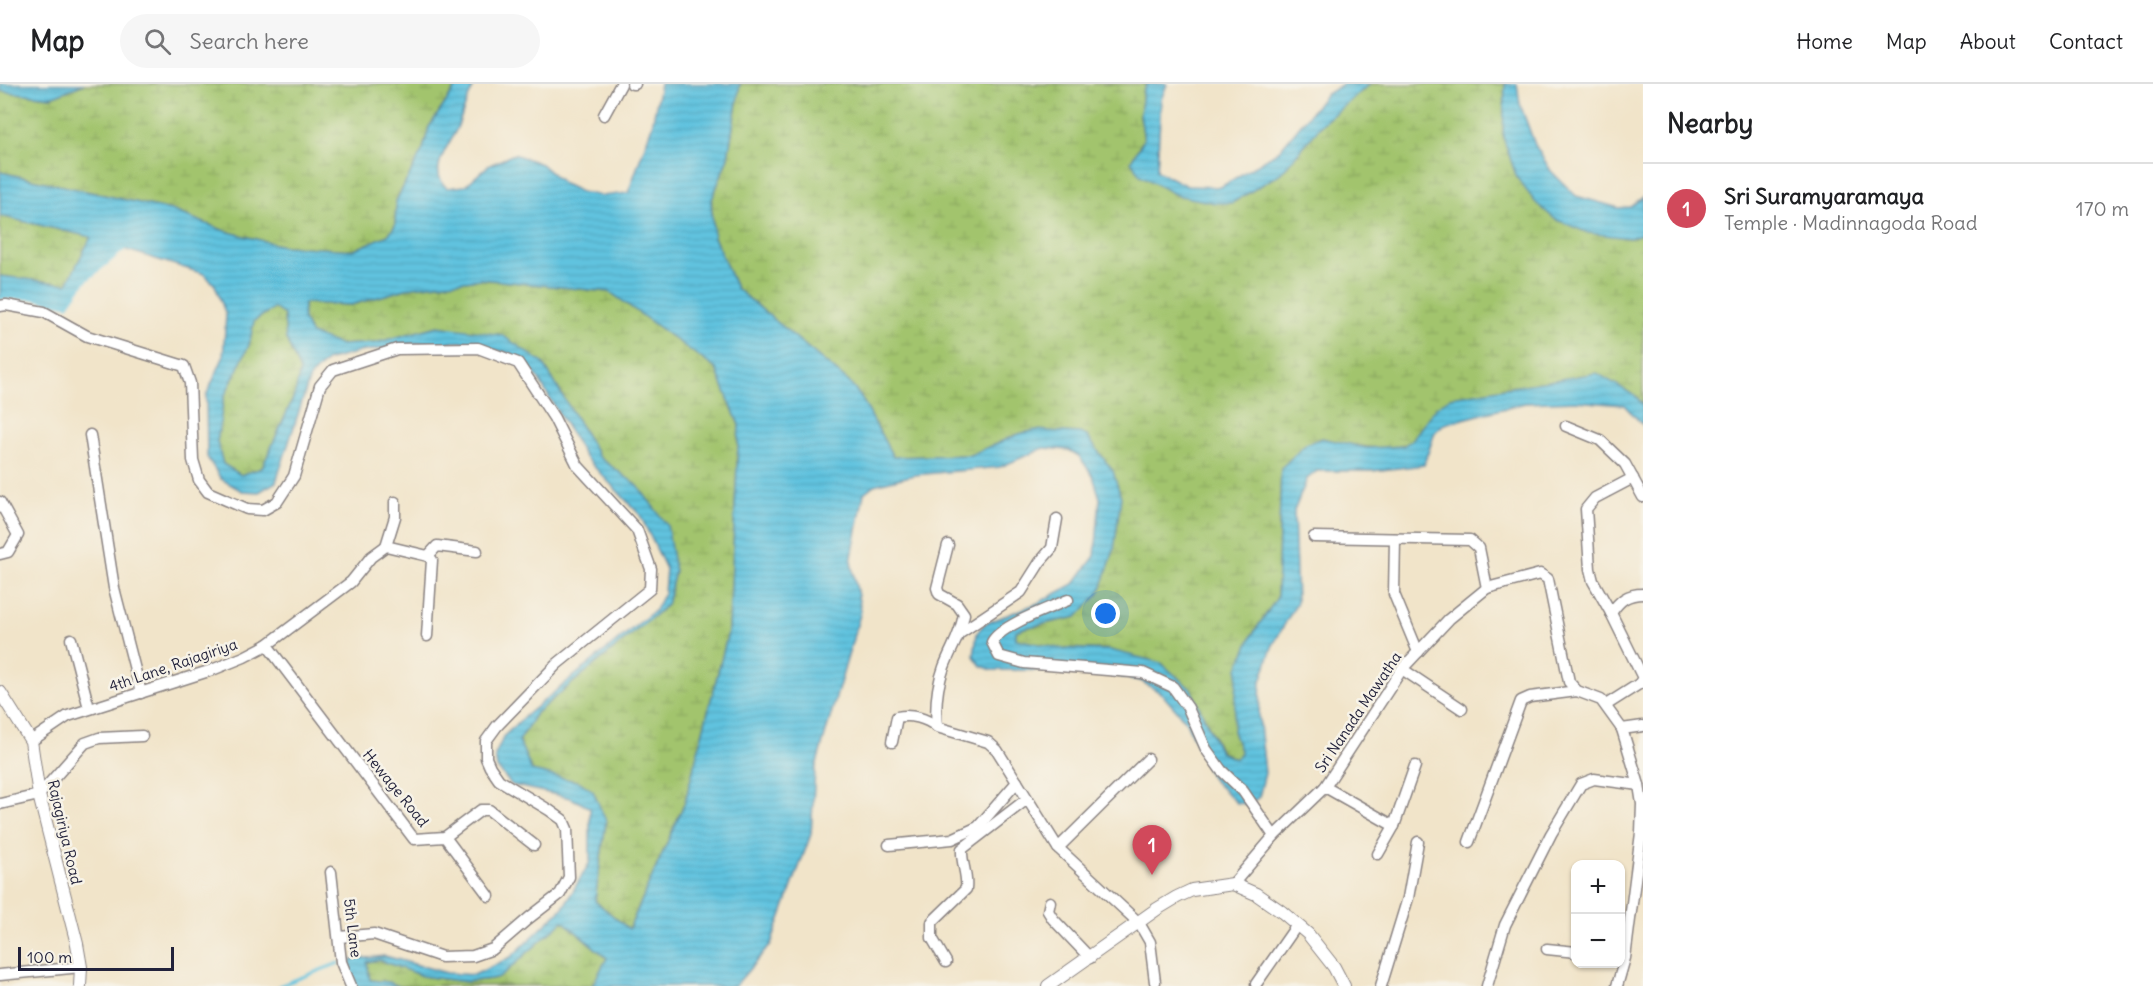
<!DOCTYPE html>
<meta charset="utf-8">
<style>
:root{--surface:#fff;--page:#f6f6f6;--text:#202124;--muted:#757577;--line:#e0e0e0;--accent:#d1495b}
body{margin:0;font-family:Delius,sans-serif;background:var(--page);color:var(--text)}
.controls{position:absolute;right:18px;bottom:18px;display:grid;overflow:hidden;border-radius:12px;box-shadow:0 2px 4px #0004}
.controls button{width:54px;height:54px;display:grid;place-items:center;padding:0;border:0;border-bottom:2px solid var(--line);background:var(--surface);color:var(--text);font:30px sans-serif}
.scale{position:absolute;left:18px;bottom:15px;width:156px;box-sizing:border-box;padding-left:6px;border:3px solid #22223b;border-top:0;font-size:16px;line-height:21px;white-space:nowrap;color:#22223b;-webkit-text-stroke:4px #f7f3e8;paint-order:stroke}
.you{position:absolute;left:1106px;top:530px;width:21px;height:21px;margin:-15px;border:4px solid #fff;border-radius:50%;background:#1a73e8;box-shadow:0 0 0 9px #1a73e833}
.badge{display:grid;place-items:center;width:39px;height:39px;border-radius:50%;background:var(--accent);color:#fff;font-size:20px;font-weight:700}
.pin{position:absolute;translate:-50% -50px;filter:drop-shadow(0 2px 3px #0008)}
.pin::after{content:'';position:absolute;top:32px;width:21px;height:18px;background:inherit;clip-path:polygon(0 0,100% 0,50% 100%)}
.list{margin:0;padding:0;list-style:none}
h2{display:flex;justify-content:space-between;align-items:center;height:78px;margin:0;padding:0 24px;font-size:26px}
h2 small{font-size:20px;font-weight:400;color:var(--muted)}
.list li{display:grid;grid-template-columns:39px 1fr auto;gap:18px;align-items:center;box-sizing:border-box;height:90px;padding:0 24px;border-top:2px solid var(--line)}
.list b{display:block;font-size:22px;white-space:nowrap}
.list p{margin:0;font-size:20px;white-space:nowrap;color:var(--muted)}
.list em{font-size:20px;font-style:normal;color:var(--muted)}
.icon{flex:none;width:33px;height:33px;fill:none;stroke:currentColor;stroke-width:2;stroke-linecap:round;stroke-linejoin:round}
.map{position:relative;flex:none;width:1643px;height:902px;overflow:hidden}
header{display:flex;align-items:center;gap:36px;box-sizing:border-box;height:84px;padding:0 30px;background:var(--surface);border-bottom:2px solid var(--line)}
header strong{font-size:28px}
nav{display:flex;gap:33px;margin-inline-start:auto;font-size:21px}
.search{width:420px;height:54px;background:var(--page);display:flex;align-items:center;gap:15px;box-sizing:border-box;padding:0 21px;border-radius:33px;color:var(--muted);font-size:22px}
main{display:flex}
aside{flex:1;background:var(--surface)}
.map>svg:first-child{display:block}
</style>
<header>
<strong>Map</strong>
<div class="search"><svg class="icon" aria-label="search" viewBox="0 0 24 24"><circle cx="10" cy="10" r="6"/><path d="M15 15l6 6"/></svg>Search here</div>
<nav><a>Home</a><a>Map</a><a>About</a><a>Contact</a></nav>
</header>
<main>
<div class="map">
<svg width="1643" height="902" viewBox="0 0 1643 902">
<defs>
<pattern id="wetland-marsh" width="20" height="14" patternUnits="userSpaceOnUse" patternTransform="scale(1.5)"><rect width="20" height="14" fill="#a2c46d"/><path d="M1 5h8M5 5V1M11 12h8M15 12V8" fill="none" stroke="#8ba85f"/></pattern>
<pattern id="water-rules" width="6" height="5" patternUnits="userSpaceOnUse" patternTransform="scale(1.5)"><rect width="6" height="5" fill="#60c3df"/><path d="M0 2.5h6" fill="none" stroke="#53a7c0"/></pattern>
</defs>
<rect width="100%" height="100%" fill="#f7f3e8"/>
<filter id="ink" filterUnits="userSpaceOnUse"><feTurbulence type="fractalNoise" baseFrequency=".0167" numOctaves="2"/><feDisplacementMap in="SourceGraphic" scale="12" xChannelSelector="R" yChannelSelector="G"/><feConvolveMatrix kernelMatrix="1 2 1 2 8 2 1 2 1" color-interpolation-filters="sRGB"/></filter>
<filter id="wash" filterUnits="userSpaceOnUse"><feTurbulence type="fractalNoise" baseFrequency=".008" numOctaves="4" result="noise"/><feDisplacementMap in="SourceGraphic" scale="24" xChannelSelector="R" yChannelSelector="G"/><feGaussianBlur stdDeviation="1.35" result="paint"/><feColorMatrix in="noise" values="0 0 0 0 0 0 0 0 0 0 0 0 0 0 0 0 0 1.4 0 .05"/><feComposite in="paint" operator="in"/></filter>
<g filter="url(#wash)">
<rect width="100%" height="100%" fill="#f1e4c9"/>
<!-- wetland -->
<g fill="url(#wetland-marsh)" stroke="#627354" stroke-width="1.5">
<path d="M 84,0 L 458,0 L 429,43 L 423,65 L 396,117 L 395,142 L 388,151 L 354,166 L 283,162 L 225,147 L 171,126 L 0,88 L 0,7 L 51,13 Z"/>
<path d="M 740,0 L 1147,0 L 1143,8 L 1140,31 L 1144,55 L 1131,77 L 1140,90 L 1176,111 L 1232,119 L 1281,89 L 1324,38 L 1370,0 L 1505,0 L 1503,53 L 1517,94 L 1630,154 L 1643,149 L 1643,322 L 1637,313 L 1436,323 C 1429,334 1421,349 1411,357 C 1392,372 1344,359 1322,354 L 1281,384 L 1277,514 L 1252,551 L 1233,647 L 1241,669 L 1235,675 L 1221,668 L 1191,605 L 1110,566 L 1057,564 L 1016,555 L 1016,547 L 1024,544 L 1077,533 L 1114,466 L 1087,352 L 1019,350 L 970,371 L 893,373 L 861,313 L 849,298 L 736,204 L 714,153 L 711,118 L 728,73 Z"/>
<path d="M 0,132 L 91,153 L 67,200 L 0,192 Z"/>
<path d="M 481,195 L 610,208 L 716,285 L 739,341 L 729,545 L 685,718 L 629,845 L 595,817 L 606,737 L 580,698 L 532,688 L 519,657 L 536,629 L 667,521 L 675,487 L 638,402 L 599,373 L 543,279 L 438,242 L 375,259 L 340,261 L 311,250 L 303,235 L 304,219 L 351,221 L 413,203 Z"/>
<path d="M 274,224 L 284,231 L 286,255 L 300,287 L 295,310 L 262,384 L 241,391 L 223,380 L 217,358 L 224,313 L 249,261 L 254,237 Z"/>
<path d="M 563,837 L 607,874 L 592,902 L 399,902 L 388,898 L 370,896 L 367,878 L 380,876 L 422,892 L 466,898 L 499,894 Z"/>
</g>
<!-- water -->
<g fill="url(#water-rules)" stroke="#41728d" stroke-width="1.5" fill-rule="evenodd">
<path d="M 0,0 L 84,0 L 51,13 L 0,7 Z"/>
<path d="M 458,0 L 475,0 C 467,14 463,29 457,44 C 450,61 426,86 447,104 L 465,102 L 488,82 L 514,70 L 541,80 L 564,100 L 581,108 L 602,112 L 628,109 L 652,42 L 660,0 L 740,0 L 728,73 L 711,118 L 714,153 L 736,204 L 849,298 L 861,313 L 893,373 L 970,371 L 1019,350 L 1036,346 L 1080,349 L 1087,352 L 1113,387 L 1121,413 L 1114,466 L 1100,508 L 1077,533 L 1024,544 L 1016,547 L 1016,555 L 1057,564 L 1110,566 L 1161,579 L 1191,605 L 1220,668 L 1235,675 L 1241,669 L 1233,647 L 1238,584 L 1252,551 L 1277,514 L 1281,384 L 1306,360 L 1322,354 L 1367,364 L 1403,362 L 1412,356 L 1436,323 L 1451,313 L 1597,289 L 1637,313 L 1643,322 L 1643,341 L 1624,321 L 1576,317 L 1525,319 L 1444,340 L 1435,348 L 1424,381 L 1372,387 L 1317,387 L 1307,395 L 1294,427 L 1297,518 L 1272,563 L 1261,597 L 1259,631 L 1265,689 L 1259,713 L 1249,720 L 1237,719 L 1211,694 L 1185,636 L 1161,609 L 1141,597 L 1092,587 L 992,586 L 981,582 L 974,572 L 977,549 L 984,540 L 1038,519 L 1074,500 L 1095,472 L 1100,414 L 1093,392 L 1079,372 L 1069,366 L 1044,364 L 1000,383 L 914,391 L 874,401 L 864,409 L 851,478 L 861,527 L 815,686 L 811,750 L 771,860 L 735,902 L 592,902 L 607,874 L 563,837 L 499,894 L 466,898 L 422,892 L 380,876 L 367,878 L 370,896 L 388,898 L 399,902 L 352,902 L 350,876 L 385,872 L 447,889 L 474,891 L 511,873 L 563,824 L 590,778 L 590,724 L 571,714 L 512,701 L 497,684 L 495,671 L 504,652 L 525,632 L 655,526 L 664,509 L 666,485 L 640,431 L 585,373 L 536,291 L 511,270 L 466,258 L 421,259 L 358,268 L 326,277 L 310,293 L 276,398 L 259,408 L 242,407 L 221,395 L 207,373 L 206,312 L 223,274 L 226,231 L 215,201 L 204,190 L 124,165 L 84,198 L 68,221 L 33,214 L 0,214 L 0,192 L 67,200 L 91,153 L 0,132 L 0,88 L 171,126 L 225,147 L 283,162 L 354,166 L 388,151 L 395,142 L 396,117 L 423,65 L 429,43 ZM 481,195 L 610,208 L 716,285 L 739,341 L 729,545 L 685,718 L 629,845 L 595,817 L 606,737 L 593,707 L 580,698 L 532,687 L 519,657 L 536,629 L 667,521 L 675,487 L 667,441 L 638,402 L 599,373 L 543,279 L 502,251 L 438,242 L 375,259 L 341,261 L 311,250 L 303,235 L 304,219 L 351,221 L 413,203 ZM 274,224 L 284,231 L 286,255 L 300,287 L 295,310 L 262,384 L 241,391 L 223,380 L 217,358 L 224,313 L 249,261 L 254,237 Z"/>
<path d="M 1147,0 L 1167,0 L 1161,16 L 1157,87 L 1187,102 L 1221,103 L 1279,67 L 1325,11 L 1343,0 L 1370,0 L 1324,38 L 1281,89 L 1232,119 L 1215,119 L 1176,111 L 1140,91 L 1131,77 L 1144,55 L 1140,31 L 1143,8 Z"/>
<path d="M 1505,0 L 1517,0 L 1520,20 L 1535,61 L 1551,87 L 1576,112 L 1619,124 L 1630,123 L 1643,113 L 1643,149 L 1630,154 L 1588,149 L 1555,135 L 1536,119 L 1517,94 L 1503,53 Z"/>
</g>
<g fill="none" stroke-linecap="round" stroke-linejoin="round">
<!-- stream -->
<g stroke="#60c3df" stroke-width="3">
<path d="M 0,214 L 33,214 L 68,221 L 84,198 L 124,165"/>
<path d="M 279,902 L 339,879"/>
</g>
</g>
</g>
<g filter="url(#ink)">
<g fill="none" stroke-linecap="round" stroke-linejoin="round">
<defs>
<g id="minor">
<path d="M 632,0 L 635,0"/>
<path d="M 604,31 L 621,0"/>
<path d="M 0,222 L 6,221 L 44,228 L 87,252 L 184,282 L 190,299 L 193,376 L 199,396 L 208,408 L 247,425 L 263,426 L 277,418 L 294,392 L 320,302 L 333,286 L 397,265 L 478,264 L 518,279 L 554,334 L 578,382 L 637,446 L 651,485 L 650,505 L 557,580 L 497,642 L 486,657 L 486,674 L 490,683 L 499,696 L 549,726 L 563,736 L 567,745 L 569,793 L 560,810 L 529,834 L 493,865 L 473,872 L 442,873 L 374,850 L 339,853"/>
<path d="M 1566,342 L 1600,356 L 1625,380 L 1643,413"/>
<path d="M 90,351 L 114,504 L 141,609"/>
<path d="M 0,418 L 18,451 L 8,468 L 0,470"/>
<path d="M 1314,453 L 1470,456 L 1479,464 L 1487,504"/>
<path d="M 1395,455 L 1394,510 L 1418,568"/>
<path d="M 948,461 L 937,504 L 939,510 L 957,520 L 964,530 C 960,553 952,562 944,583 C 937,602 935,622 937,643 L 988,658 L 997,666 L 1058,764 L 1139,839 L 1150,858 L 1155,898"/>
<path d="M 386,462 L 395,433 L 395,418"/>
<path d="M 428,472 L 437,462 L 477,467"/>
<path d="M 1068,516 C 1050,524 1001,541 992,558 L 999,572 L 1024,579 L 1143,589 L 1173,603 L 1188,624 L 1206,665 L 1221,686 L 1243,707 L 1274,752"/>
<path d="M 1611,529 L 1593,497 L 1590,485 L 1586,425 L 1595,414 L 1633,394"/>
<path d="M 960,549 L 1021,508 L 1040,478 L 1052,464 L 1057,435"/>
<path d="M 71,555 L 89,624"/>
<path d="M 267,561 L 414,755 L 445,753 L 481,726 L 489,726 L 534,761"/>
<path d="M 1402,585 L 1462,625"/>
<path d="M 1606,621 L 1639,600 L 1643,594 L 1611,529 C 1620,516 1627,510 1643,510"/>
<path d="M 1622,645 L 1643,642"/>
<path d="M 31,657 L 68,632 L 212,586 L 244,573 L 267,561 L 351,498 L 371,473 L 386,462 L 428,472 L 432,476 L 427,552"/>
<path d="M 892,658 L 897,633 C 911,630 926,634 937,643"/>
<path d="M 1325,703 L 1394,742"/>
<path d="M 0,720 L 39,711 L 85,659 L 99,654 L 142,652"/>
<path d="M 445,753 L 489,812"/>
<path d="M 1469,758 L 1521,617 L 1530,613 L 1577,607"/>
<path d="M 889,761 L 952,755 L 978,743 L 1017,698"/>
<path d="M 1058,764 L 1148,675"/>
<path d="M 1378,770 L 1394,742 L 1415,682"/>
<path d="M 331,788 L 341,878 L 351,902"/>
<path d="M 1233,800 L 1274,752 L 1325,703 L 1402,585 L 1449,535 L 1487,504 L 1540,490 L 1548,495 L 1569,598 L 1577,607 L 1601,616 L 1622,645 L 1639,701 L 1642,720 L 1641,749 L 1625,874 L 1617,902"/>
<path d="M 1050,818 L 1048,827 L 1053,835 L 1090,874"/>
<path d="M 1547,865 L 1576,868"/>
<path d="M 946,878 L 932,854 L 932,838 L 966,805 C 968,791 961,779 962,765 L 1027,715"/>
<path d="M 0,891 L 81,883"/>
<path d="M 1256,900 L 1297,841"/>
<path d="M 1381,902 L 1408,814 L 1418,758"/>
<path d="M 1487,902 L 1505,841 L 1551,750 L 1581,700 L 1594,695 L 1639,701"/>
</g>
<g id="tertiary">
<path d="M 0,608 L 31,657 L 39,711 L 77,860 L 81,883 L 80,902"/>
<path d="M 1048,902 L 1157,825 L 1177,813 L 1192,806 L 1233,800 L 1256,810 L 1282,828 L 1308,850 L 1334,883 L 1344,902"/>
</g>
</defs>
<!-- minor casing -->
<use href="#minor" stroke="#8a8382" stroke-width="13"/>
<!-- tertiary casing -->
<use href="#tertiary" stroke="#8a8382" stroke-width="14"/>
<!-- minor -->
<use href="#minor" stroke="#fff" stroke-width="10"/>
<!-- tertiary -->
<use href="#tertiary" stroke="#fff" stroke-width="12"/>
</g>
</g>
<g text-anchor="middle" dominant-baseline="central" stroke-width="5" stroke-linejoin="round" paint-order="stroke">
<!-- street labels -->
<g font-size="15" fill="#22223b" stroke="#f7f3e8">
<text transform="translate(173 581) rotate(-19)">4th Lane, Rajagiriya</text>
<text transform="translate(1358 628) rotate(-56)">Sri Nanada Mawatha</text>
<text transform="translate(396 704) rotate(51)">Hewage Road</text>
<text transform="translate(65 748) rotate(77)">Rajagiriya Road</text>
<text transform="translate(353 844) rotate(83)">5th Lane</text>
</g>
</g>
</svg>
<div class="controls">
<button>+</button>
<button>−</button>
</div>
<div class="scale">100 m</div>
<div class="you"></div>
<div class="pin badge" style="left:1152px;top:791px">1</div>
</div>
<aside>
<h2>Nearby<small></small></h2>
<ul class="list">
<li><span class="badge">1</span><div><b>Sri Suramyaramaya</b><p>Temple · Madinnagoda Road</p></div><em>170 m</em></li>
</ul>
</aside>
</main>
